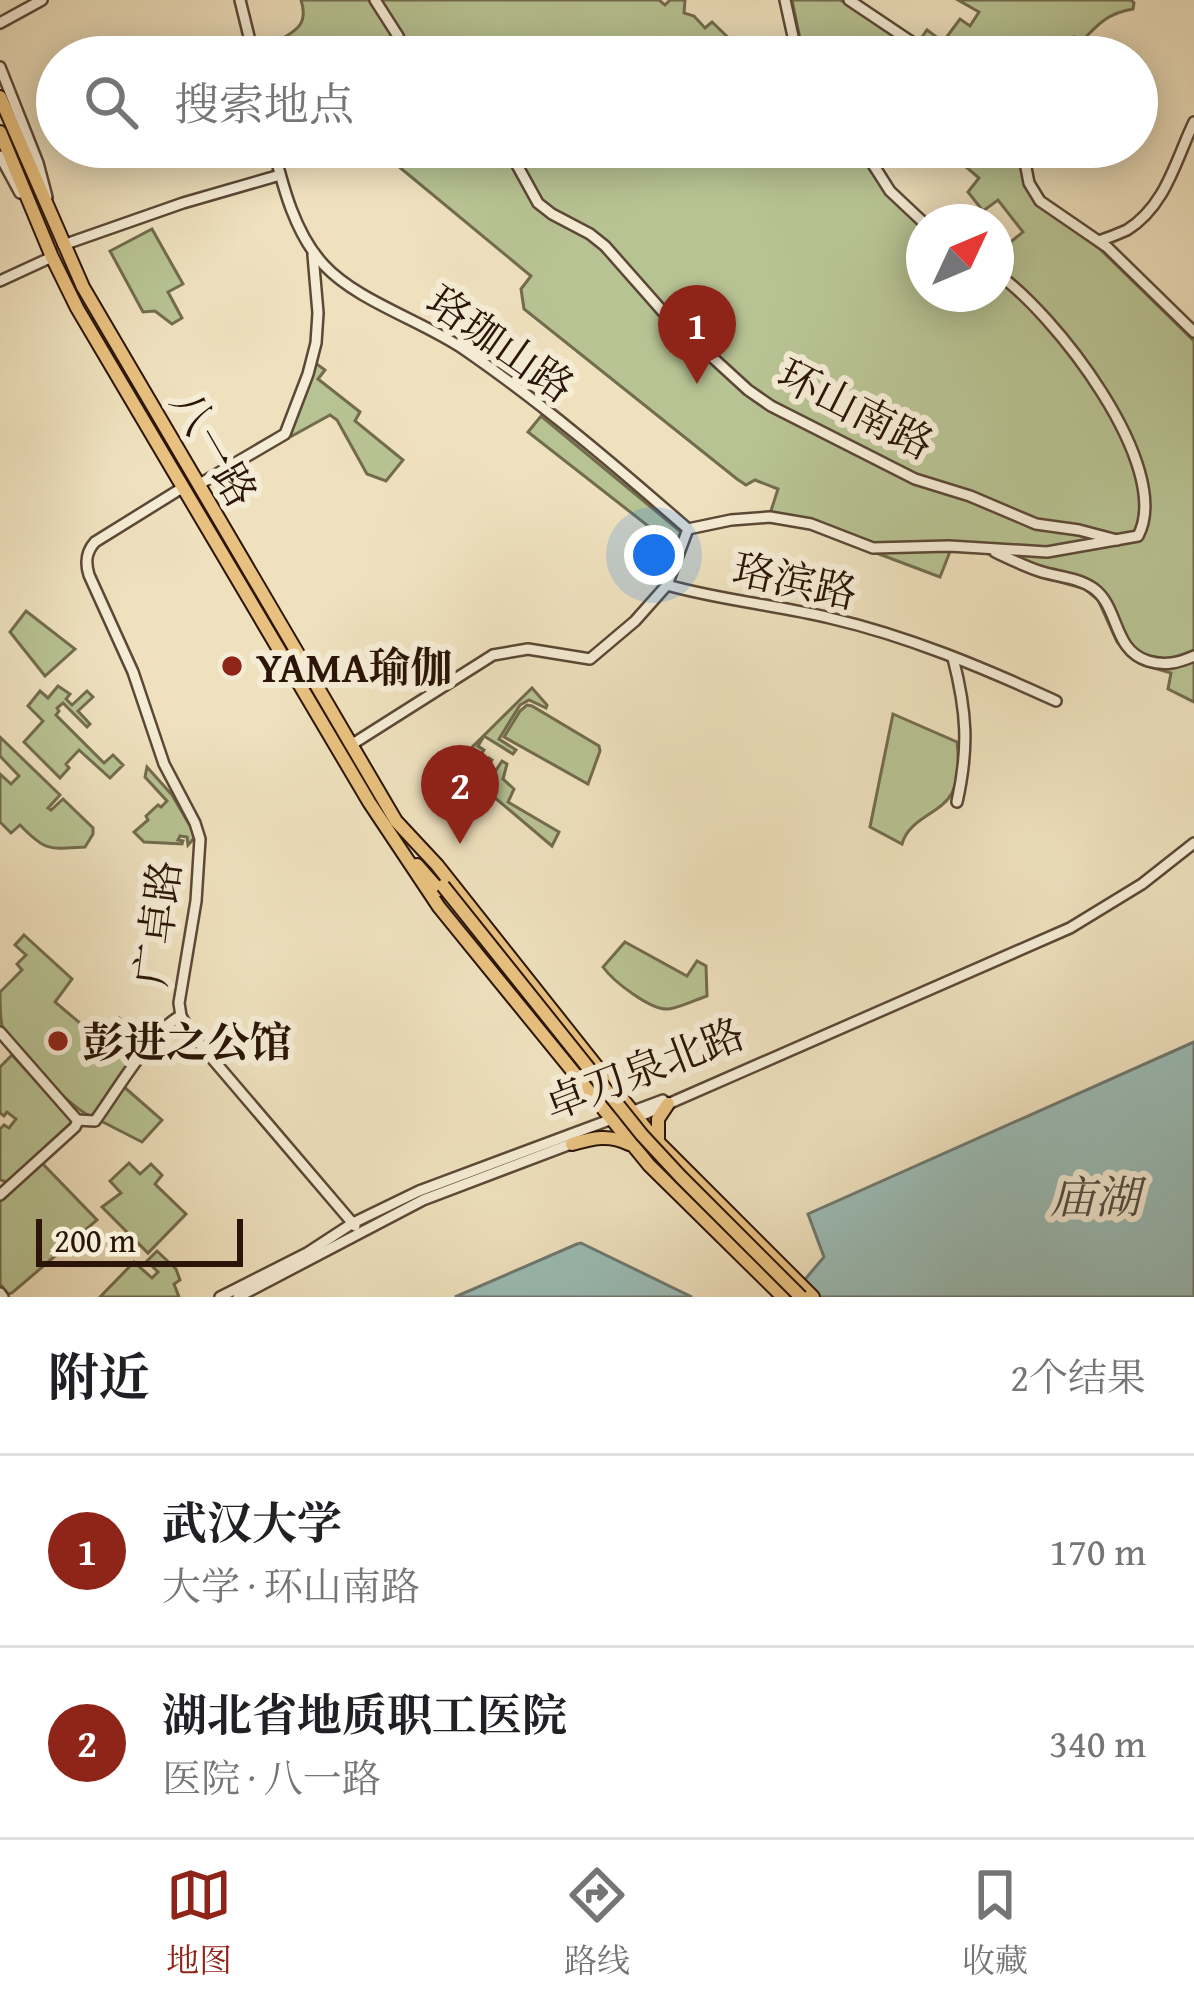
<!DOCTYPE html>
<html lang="zh">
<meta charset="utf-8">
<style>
:root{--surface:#fff;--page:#f2f2f2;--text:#202124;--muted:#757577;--line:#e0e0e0;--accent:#8f2418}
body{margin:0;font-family:"Gentium Book Plus","Noto Serif SC",serif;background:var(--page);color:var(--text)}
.compass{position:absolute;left:906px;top:204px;width:108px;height:108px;border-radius:50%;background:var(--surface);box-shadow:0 6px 30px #0003;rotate:46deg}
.scale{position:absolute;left:36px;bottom:30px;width:207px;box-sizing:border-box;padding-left:12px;border:6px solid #2b1508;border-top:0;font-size:33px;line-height:42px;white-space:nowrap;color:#2b1508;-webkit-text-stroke:9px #f5ecd5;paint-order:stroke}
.you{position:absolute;left:654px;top:555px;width:42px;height:42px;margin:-30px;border:9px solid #fff;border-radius:50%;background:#1a73e8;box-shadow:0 0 0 18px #1a73e833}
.badge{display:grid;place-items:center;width:78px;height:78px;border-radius:50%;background:var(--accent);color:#fff;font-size:39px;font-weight:700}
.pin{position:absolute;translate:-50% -99px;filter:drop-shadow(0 3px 6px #0008)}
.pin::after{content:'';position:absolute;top:63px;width:42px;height:36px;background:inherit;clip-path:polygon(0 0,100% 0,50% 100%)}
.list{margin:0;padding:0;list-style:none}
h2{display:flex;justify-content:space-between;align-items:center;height:156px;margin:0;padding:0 48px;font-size:51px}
h2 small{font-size:39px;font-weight:400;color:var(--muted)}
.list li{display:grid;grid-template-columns:78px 1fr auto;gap:36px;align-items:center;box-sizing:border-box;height:192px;padding:0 48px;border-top:3px solid var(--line)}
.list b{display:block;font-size:45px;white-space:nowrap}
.list p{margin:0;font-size:39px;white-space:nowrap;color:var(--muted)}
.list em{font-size:39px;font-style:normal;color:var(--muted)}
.icon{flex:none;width:66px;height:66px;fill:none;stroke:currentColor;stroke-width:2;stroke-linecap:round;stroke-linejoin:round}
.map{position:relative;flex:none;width:1194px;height:1297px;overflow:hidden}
.search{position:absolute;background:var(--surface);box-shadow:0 6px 30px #0003;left:36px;right:36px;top:36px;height:132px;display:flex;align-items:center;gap:30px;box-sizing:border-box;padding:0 42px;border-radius:66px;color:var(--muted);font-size:45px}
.sheet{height:540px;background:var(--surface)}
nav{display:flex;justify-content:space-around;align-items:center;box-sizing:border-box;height:168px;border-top:3px solid var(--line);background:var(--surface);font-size:33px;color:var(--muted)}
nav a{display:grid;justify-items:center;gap:6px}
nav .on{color:var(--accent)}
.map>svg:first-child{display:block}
</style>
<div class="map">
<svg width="1194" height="1297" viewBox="0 0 1194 1297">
<rect width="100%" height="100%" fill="#efe1be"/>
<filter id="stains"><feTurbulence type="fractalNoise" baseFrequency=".00167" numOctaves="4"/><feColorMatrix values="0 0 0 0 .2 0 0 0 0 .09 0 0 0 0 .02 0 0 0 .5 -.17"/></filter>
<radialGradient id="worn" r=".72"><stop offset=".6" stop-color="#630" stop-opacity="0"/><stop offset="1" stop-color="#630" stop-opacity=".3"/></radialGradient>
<!-- green -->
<g fill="#b8c393" stroke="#726c4e" stroke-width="3">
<path d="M 301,0 L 659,0 L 665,5 L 670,0 L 685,0 L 684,13 L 694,16 L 705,28 L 712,22 L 739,48 L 748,40 L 763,42 L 776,57 L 737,57 L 727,46 L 722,51 L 727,57 L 267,57 L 283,52 L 279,40 C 299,30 308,22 301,0 Z"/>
<path d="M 792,0 L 840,0 L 867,15 L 928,57 L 864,57 L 861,54 L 858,57 L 811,57 L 800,39 Z"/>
<path d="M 958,0 L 1131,0 L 1134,3 L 1133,9 C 1108,13 1098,24 1081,42 L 1074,37 L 1066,46 L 1078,57 L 1062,57 L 1042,50 L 1014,57 L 943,57 L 920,40 L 927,30 L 943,42 L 960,19 L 970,26 L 979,12 Z"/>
<path d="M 384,147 L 856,147 C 874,180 895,204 924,228 L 924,294 L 996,294 L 996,245 L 1002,249 L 1023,232 L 998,200 L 983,211 L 968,192 L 979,178 L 951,154 L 953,147 L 1020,147 L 1039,204 L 1099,248 L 1194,341 L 1194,702 L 1168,689 L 1171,673 L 1144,665 L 1128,655 L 1117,642 L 1098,600 L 1085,589 L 1036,575 L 986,553 L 951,549 L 940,577 L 810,528 L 768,520 L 778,489 L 755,480 L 746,485 L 737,479 L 524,309 L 521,289 L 531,276 L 392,161 Z"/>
<path d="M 152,229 L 183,284 L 168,292 L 182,318 L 172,324 L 155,311 L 143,312 L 110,251 Z"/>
<path d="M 314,362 L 325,370 L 318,379 L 360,412 L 355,421 L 403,460 L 386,481 L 367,474 L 337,420 L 330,415 L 292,436 L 289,430 Z"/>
<path d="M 541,416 L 681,532 L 675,547 L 528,432 Z"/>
<path d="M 26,611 L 75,649 L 45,676 L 10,632 Z"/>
<path d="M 58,686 L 70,694 L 66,699 L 72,705 L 87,691 L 93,697 L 78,711 L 90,724 L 87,727 L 63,703 L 57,708 L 59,711 L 56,715 L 104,763 L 113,755 L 123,765 L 110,778 L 79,750 L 66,764 L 69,768 L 60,778 L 24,742 L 43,721 L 28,706 L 40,691 L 48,698 Z"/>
<path d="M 532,688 L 547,705 L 546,708 L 529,700 L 520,705 L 499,739 L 516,750 L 513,754 L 484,736 L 478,746 L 484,750 L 475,764 L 482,769 L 489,758 L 492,760 L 486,771 L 493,775 L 502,761 L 507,764 L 503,779 L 514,789 L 508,802 L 559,832 L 552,846 L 455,764 Z"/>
<path d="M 527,705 L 532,706 L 599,746 L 600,751 L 588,784 L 504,737 L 520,711 Z"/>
<path d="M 893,714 L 957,742 C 959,757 959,779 952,793 C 941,814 909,818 902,844 L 870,827 Z"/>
<path d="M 0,737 L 60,795 L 48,808 L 51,810 L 63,799 L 93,828 L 93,834 L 85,847 C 49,849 46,852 20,825 L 11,833 L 0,822 L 0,774 L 11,784 L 19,776 L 0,756 Z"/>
<path d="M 147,767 L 172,795 L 196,836 L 188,845 L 187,837 L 180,836 L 178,840 L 183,841 L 182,844 L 144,842 L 134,832 L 148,820 L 146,816 L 158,805 L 161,807 L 167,801 L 145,777 Z"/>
<path d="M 24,935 L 72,979 L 55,1002 L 100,1040 L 119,1018 L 149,1043 L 94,1118 C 74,1111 13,1050 3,1030 C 0,1020 0,1004 0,992 L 22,970 L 17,964 L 26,955 L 15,945 Z"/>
<path d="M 625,942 L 687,976 L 697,961 L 706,966 L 707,996 C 695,1000 681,1007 669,1009 C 651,1011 613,981 603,967 Z"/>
<path d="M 12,1055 L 73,1121 L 8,1182 L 0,1180 L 0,1129 L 4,1125 L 9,1128 L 16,1119 L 7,1112 L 4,1116 L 0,1113 L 0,1067 Z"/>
<path d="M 123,1086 L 162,1120 L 142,1142 L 99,1120 Z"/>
<path d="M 42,1163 L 97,1220 L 12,1293 L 8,1294 L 0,1284 L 0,1200 Z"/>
<path d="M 129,1163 L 140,1174 L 151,1164 L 162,1175 L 155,1184 L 186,1214 L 148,1253 L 102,1207 L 121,1193 L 110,1181 Z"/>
<path d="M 157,1251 L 176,1269 L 180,1280 L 174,1284 L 179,1297 L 100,1297 L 134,1262 L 152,1278 L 158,1272 L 147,1261 Z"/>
</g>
<!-- water -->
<g fill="#9abcb6" stroke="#6e7970" stroke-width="3">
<path d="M 1194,1042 L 1194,1297 L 790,1297 L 824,1257 L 808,1214 Z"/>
<path d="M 581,1243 L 692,1297 L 455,1297 L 577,1244 Z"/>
</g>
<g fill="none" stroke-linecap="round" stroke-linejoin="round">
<defs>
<g id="minor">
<path d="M 240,0 L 254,57"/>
<path d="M 375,0 L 398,36 L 407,57"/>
<path d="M 785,0 L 794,41 L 806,57"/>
<path d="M 849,0 L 934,57"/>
<path d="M 0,23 L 42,0"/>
<path d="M 0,67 L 38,163 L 47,197"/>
<path d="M 273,147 C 283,187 295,234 324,265 C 357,301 423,321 465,350 C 542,403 617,467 688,529"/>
<path d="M 507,147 L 538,203 L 552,214 L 590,234 L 605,246 L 665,314 L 748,390 L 771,406 L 915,479 L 970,496 L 1036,524 L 1079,530 L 1117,540"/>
<path d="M 862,147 L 890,191 L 924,223"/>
<path d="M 1022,147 L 1029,183 L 1040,201 L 1107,247 L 1194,332"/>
<path d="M 0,156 L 20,193"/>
<path d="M 1099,241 C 1108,238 1118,234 1127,230 C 1166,206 1176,159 1194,122"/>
<path d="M 63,245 L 183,203 L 280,175"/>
<path d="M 0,281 L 52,257"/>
<path d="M 198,485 L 285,434 L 308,374 L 316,343 L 318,313 L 313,255"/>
<path d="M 182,488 L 95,542 C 86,552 85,562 89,575 L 133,672 L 164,764 L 195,823 L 200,839 L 196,901 L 179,1003 L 181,1016 L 192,1035 L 355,1226"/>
<path d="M 688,529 L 731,520 L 770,517 L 811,524 L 873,548 L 949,546 L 1047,552 L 1138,536 C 1175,467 1052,310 996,273"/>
<path d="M 995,552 C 1010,559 1024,566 1039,571 C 1057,577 1077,577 1093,588 C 1120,607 1112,650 1148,661 C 1165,666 1178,663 1194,656"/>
<path d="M 667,585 L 688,529"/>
<path d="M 953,658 C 967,712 969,748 957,802"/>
<path d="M 351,745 L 493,655 L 528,649 L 590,659 L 635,621 L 667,585 C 720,600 776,605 830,618 C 908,636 984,668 1056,701"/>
<path d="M 0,1032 L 78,1121 L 75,1127 L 0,1195"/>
<path d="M 636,1118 L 1070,928 L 1142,884 L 1194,843"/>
<path d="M 77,1120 L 95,1121 C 114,1095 154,1027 181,1016"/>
<path d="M 0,1293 L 3,1297"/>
<path d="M 220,1297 L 307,1253 L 353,1223 L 419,1191 L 663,1100"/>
<path d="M 238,1297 L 423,1200 L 576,1142"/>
</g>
<g id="major">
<path d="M 0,97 L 83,287 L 396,821 L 437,865 L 651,1135 L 813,1297"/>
<path d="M 0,132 L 52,257 L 77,308 L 369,802 L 439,907 L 649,1165 L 783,1297"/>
<path d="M 417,865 L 439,890"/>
<path d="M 658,1141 L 658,1119 L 668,1104"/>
<path d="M 572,1144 C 593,1138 609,1134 629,1144"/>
</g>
</defs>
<!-- minor casing -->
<use href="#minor" stroke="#5c4836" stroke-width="14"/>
<!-- major casing -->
<use href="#major" stroke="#2b1508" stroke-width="16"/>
<!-- minor -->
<use href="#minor" stroke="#f5ecd5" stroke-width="9"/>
<!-- major -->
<use href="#major" stroke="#e8c07f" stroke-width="12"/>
<defs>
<path id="major-bridge" d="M 443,886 L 642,1135 L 680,1176 L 801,1297"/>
</defs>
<!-- major-bridge casing -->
<use href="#major-bridge" stroke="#2b1508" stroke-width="16" stroke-linecap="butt"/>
<!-- major-bridge -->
<use href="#major-bridge" stroke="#e8c07f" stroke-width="12"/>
</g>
<!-- markers -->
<g fill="#8f2418" stroke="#f5ecd5" stroke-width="4.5">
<circle cx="232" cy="666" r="12"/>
<circle cx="58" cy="1041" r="12"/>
</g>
<g text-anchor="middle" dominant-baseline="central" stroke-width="12" stroke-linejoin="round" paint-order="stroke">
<!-- street labels -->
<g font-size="42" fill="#2b1508" stroke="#f5ecd5">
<text transform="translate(501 343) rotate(35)">珞珈山路</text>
<text transform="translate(856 408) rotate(27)">环山南路</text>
<text transform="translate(215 448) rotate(60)">八一路</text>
<text transform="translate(795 580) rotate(12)">珞滨路</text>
<text transform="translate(157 923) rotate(-83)">广卓路</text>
<text transform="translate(644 1068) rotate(-21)">卓刀泉北路</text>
</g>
<!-- poi labels -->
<g font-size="42" font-weight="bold" fill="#2b1508" stroke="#f5ecd5" text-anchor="start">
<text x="256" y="666">YAMA瑜伽</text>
<text x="82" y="1041">彭进之公馆</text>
</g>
<!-- water labels -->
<g font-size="45" font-style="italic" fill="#524f45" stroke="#f5ecd5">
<text x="1095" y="1196">庙湖</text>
</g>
</g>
<rect width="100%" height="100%" filter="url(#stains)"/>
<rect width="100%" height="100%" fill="url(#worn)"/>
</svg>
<svg class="compass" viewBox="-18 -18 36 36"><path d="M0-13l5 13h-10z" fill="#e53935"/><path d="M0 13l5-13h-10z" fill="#757577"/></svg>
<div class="scale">200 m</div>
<div class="you"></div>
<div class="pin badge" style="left:697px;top:384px">1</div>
<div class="pin badge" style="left:460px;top:844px">2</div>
<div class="search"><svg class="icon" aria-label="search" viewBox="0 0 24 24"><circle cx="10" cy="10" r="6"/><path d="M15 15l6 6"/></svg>搜索地点</div>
</div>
<section class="sheet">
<h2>附近<small>2个结果</small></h2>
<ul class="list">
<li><span class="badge">1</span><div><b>武汉大学</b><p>大学 · 环山南路</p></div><em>170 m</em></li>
<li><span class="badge">2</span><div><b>湖北省地质职工医院</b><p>医院 · 八一路</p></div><em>340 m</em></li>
</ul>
</section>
<nav>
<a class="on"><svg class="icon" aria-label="map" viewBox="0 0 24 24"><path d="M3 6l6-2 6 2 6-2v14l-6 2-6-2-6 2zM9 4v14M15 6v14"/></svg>地图</a>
<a><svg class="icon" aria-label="directions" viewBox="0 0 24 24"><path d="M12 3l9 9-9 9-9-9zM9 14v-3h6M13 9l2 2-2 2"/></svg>路线</a>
<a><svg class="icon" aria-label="saved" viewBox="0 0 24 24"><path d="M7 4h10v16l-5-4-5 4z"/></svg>收藏</a>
</nav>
